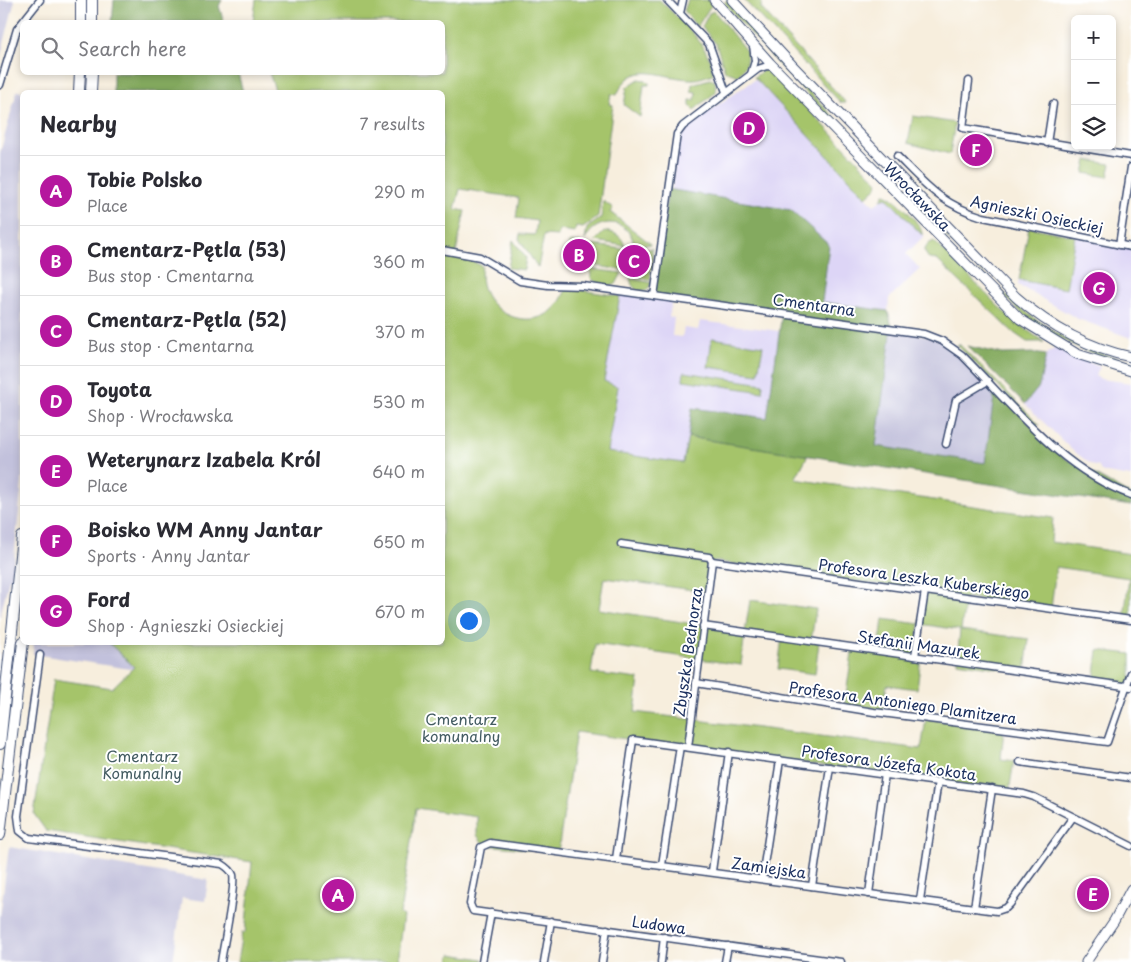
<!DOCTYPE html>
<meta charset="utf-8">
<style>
:root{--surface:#fff;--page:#f2f2f3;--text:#2b2b33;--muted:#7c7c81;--line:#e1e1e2;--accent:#b5179e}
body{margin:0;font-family:"Playpen Sans",sans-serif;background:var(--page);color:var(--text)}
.controls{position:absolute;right:15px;top:15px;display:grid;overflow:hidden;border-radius:8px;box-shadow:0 2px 8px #0003}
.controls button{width:45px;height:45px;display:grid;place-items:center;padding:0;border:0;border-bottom:1px solid var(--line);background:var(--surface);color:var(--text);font:25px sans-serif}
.you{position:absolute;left:468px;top:620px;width:18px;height:18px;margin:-12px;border:4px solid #fff;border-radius:50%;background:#1a73e8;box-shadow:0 0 0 8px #1a73e833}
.badge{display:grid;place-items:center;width:32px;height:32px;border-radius:50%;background:var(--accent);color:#fff;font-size:16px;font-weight:700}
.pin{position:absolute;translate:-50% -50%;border:2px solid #fff;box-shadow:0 1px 5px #0006}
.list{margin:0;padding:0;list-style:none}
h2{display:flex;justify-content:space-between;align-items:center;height:65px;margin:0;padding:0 20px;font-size:21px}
h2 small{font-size:16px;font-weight:400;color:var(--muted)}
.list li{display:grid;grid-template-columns:32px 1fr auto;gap:15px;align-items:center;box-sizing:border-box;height:70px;padding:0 20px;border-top:1px solid var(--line)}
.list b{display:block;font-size:19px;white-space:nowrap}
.list p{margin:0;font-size:16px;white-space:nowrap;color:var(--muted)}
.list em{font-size:16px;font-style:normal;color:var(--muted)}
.icon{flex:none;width:28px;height:28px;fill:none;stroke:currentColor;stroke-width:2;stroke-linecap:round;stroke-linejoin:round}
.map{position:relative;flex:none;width:1131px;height:962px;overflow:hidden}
.search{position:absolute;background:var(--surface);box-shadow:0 2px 8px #0003;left:20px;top:20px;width:425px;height:55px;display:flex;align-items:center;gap:12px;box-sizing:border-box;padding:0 18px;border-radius:8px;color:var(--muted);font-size:19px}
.panel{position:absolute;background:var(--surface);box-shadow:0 2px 8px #0003;left:20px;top:90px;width:425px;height:555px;border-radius:8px}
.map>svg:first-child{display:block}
</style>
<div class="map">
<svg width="1131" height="962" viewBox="0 0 1131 962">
<rect width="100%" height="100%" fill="#fff"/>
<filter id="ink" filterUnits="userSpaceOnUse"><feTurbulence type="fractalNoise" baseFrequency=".02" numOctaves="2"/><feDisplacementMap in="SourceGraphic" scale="10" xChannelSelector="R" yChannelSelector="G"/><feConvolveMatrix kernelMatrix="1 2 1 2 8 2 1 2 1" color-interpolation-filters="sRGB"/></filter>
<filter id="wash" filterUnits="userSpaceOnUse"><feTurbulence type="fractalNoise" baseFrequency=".0096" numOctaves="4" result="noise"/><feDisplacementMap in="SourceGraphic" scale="20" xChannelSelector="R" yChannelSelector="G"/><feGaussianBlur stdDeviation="1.12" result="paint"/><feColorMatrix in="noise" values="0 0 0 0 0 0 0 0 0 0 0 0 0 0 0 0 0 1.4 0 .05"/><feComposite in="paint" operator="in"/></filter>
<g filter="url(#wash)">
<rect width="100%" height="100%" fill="#f7eedd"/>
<!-- built -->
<g fill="#ddd5f6">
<path d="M 755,79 L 874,205 L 886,197 L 924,236 L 906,254 L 920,269 L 889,298 L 888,311 L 822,302 L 829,245 L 791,210 L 672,190 L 676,152 L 682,134 L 691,124 Z"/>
<path d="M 1075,236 L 1131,247 L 1131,338 L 1078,319 L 1018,285 L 1019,280 L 1066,289 Z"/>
<path d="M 621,291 L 672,298 L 669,317 L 674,318 L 672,336 L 682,337 L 684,328 L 698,330 L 700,321 L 779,331 L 767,418 L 692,408 L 684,463 L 607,452 L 618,387 L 604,381 Z"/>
<path d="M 1055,348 L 1100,367 L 1095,376 L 1101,379 L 1131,383 L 1131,477 L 1101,472 L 1099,467 L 1092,465 L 1071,449 L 1025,404 L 1039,387 L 1046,355 Z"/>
</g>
<!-- industrial -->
<g fill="#c2c1dc">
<path d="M 0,0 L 15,0 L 0,59 Z"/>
<path d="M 17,91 L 27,92 L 22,92 L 22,483 L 12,577 L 9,579 L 0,617 L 0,153 Z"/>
<path d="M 892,327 L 942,341 L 995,389 L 986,463 L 876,446 Z"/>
<path d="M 34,643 L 109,643 L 135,667 L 130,669 L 33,654 Z"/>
<path d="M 9,847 L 208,880 L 205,901 L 182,898 L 173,962 L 0,962 L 0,917 Z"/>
</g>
<!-- green -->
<g fill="#a5c46b" stroke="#607a64">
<path d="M 256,0 L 660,0 C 681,22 710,43 713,74 C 706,76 698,80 690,79 C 660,78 632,58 617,95 L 611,94 L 609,104 L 613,105 L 598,217 L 583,228 L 576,227 L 575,232 L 559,230 L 558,236 L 544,235 L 538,268 L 519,239 L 520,234 L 535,235 L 537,221 L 516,218 L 519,198 L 460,189 L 455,209 L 465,211 L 456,253 L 482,266 C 472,317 549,344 566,288 L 620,296 L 604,381 L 618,387 L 607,452 L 683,463 L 688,437 L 808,455 L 795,479 L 1053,518 L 1051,542 L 1131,554 L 1131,620 L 1124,619 L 1129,578 L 1056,567 L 1051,609 L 966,597 L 961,630 L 1029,639 L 1025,672 L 957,662 L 960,630 L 920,624 L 915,656 L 921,657 L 917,689 L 887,685 L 882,713 L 844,708 L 853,647 L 879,651 L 883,619 L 920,624 L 924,591 L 713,561 L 708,592 L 604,578 L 599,609 L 745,632 L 750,600 L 816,609 L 811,641 L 819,642 L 815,674 L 778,669 L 782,637 L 745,632 L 741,665 L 595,644 L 591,673 L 639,679 L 635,712 L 921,749 L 926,719 L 1004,729 L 1001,759 L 1014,761 L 1009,792 L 576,732 L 558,852 L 484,845 L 477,835 L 477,817 L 416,808 L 400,914 L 403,916 L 397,962 L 237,962 L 242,933 L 245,933 L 252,862 L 46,831 L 34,814 L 54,679 L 112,688 L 134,667 L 109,643 L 442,642 L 442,92 L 276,92 L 269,73 L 442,72 L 442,22 L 253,22 Z"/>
<path d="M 688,0 L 708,0 L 712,4 L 697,27 L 684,11 Z"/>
<path d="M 728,0 C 784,68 847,130 908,194 C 951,239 993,290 1044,325 C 1070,344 1101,354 1131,362 L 1131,366 C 1089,355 1052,337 1018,310 L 780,66 L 724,3 Z"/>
<path d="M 744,0 L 762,0 L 761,8 L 846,103 L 841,103 Z"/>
<path d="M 714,11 L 747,52 L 746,65 L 738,76 L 725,71 L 716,44 L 702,27 L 709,13 Z"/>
<path d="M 765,69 L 772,71 L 878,182 L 877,187 L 866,197 L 754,77 Z"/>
<path d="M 639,79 L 646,80 L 649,83 L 649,85 L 644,85 L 640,117 L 624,105 L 627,87 Z"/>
<path d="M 710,79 L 715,81 L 716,92 L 694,110 L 690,106 L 690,100 L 695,100 L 696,92 L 691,91 L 692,84 Z"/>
<path d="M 913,116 L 955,123 L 950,154 L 908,143 Z"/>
<path d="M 967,142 L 988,146 L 986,158 L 965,154 Z"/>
<path d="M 1087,160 L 1111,164 L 1108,177 L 1084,173 Z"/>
<path d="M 884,194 C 893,194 924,226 922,235 L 886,197 L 881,200 Z"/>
<path d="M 603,201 L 613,208 L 610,212 L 651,244 L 634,247 C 632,218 596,215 585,240 L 587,228 L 601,218 Z"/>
<path d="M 1029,227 L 1075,236 L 1066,289 L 1019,280 Z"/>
<path d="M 604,232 C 614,231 622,236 625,246 L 595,241 Z"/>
<path d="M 513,240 L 526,258 L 524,270 L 508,268 Z"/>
<path d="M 934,241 L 999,307 L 1017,323 L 1044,342 L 1027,342 L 1014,333 L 937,260 L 929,259 L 924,251 L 928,244 Z"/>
<path d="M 570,242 L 580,243 L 577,264 L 567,262 Z"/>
<path d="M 593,245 L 624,249 L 622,270 L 591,265 Z"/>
<path d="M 652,248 L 653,258 L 650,280 L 634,276 L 638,251 Z"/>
<path d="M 590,269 L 622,273 L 616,284 C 607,289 598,285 591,278 Z"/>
<path d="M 630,278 L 652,283 L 647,290 L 637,291 L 632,285 Z"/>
<path d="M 712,338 L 763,346 L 758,374 L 708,367 Z"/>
<path d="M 959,344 L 1040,425 L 1036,424 L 957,345 Z"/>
<path d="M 684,372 L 763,384 L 762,392 L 683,380 Z"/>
<path d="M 1098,650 L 1131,654 L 1131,687 L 1094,682 Z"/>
<path d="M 451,954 L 483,959 L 482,962 L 449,962 Z"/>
</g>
<!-- forest -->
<g fill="#84aa5f" stroke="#506c5e">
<path d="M 114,0 L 222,0 L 219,6 L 224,22 L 112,22 Z"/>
<path d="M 113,73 L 238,73 L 243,92 L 113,92 Z"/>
<path d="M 668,189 L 791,210 L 829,245 L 822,302 L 888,311 L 892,327 L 876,446 L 985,463 L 995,389 L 1063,457 L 1131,495 L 1131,506 L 688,437 L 692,408 L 767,418 L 782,313 L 654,296 Z"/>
<path d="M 967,346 L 1003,354 L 1033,353 L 1046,355 L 1039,387 L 1025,404 Z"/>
</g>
</g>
<g filter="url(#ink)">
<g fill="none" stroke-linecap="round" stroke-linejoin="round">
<defs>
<g id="minor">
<path d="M 667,0 L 709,44 L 726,92"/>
<path d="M 680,13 L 683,0"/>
<path d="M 751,74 L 755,61 L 753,45"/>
<path d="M 969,81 L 963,128 L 1131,156"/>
<path d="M 0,85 L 17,29 L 40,0"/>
<path d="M 1047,143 L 1053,104"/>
<path d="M 897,156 C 926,185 942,205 983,217 L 1131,247"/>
<path d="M 1119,245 L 1131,167"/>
<path d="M 442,250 L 480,257 L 520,281 L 548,285 L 583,286 L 924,334 L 942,341 L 962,355 C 1014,407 1060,469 1131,495"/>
<path d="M 654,296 L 677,134 L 683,126 L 758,69 L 767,66 L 774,67"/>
<path d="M 946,444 L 956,400 L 988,381"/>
<path d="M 621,544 L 709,557 L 712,561"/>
<path d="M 712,561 L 1131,620"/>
<path d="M 703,626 L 1131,687"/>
<path d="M 40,655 L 18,816 L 20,831 L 29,838 L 222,864 C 227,867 231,870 233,875 C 236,887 223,947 221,962"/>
<path d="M 915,656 L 925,591"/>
<path d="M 696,683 L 874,712 L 1107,742 L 1131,673"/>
<path d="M 688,747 L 712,561"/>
<path d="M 1020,762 L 1131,778"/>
<path d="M 616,859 L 633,740 L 1024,794 L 1034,797 L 1131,846"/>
<path d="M 662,865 L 680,746"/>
<path d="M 712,871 L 729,752"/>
<path d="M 762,878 L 780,760"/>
<path d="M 812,886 L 830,767"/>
<path d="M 869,894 L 885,774"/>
<path d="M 920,900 L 938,781"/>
<path d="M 974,908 L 992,789"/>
<path d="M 482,962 L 491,913"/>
<path d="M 544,962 L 551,921"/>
<path d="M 602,962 L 607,929"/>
<path d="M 661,962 L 664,937"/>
<path d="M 725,962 L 728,946"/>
<path d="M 841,962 L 473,911 L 470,904 L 481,847 L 490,843 L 997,911 L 1006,908 L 1010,904 L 1073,817"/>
</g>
<g id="secondary">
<path d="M 714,0 L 770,63 L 1020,319 L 1077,354 L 1131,371"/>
<path d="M 732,0 L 793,66 L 1016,297 C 1049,326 1088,348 1131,357"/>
<path d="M 1086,962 L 1114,921 L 1131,889"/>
</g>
<g id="primary">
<path d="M 81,0 L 81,22"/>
<path d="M 92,0 L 92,22"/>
<path d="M 79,92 L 80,72"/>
<path d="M 91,92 L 92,72"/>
<path d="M 0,744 L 22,537"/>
<path d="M 0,835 L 23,642"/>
</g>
</defs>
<!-- minor casing -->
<use href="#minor" stroke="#3c4c71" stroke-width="9"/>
<!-- secondary casing -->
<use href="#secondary" stroke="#3c4c71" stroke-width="11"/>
<!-- primary casing -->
<use href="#primary" stroke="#3c4c71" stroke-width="12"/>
<!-- minor -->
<use href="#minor" stroke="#fff" stroke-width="6"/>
<!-- secondary -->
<use href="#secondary" stroke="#fff" stroke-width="9"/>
<!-- primary -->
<use href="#primary" stroke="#fff" stroke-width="10"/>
</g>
</g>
<g text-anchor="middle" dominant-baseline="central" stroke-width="4" stroke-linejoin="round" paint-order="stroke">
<!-- street labels -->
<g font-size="15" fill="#1b2f5e" stroke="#fff">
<text transform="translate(918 196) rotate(46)">Wrocławska</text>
<text transform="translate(1037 214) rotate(12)">Agnieszki Osieckiej</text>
<text transform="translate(814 304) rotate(8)">Cmentarna</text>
<text transform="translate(924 578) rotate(8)">Profesora Leszka Kuberskiego</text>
<text transform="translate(919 644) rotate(8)">Stefanii Mazurek</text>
<text transform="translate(687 652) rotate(-82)">Zbyszka Bednorza</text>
<text transform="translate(903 702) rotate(8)">Profesora Antoniego Plamitzera</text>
<text transform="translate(889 762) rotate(8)">Profesora Józefa Kokota</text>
<text transform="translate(769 867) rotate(8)">Zamiejska</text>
<text transform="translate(659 924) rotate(8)">Ludowa</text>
</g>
<!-- park labels -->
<g font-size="15" fill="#445c62" stroke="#fff">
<text x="461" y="718">Cmentarz<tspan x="461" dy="17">komunalny</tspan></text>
<text x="142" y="755">Cmentarz<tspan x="142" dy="17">Komunalny</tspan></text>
</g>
</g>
</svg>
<div class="controls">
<button>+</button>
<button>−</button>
<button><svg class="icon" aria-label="layers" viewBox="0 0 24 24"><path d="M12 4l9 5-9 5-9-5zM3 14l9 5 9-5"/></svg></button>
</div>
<div class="you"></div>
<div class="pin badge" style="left:338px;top:895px">A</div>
<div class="pin badge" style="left:579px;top:255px">B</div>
<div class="pin badge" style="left:634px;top:261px">C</div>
<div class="pin badge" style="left:749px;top:128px">D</div>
<div class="pin badge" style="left:1093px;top:894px">E</div>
<div class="pin badge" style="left:976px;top:150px">F</div>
<div class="pin badge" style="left:1099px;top:288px">G</div>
<div class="search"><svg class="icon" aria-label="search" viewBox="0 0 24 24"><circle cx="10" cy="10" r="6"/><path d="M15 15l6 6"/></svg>Search here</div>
<section class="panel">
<h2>Nearby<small>7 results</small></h2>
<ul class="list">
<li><span class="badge">A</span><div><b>Tobie Polsko</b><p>Place</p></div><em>290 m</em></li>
<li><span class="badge">B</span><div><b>Cmentarz-Pętla (53)</b><p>Bus stop · Cmentarna</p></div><em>360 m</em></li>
<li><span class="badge">C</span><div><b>Cmentarz-Pętla (52)</b><p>Bus stop · Cmentarna</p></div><em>370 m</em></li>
<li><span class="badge">D</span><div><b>Toyota</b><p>Shop · Wrocławska</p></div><em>530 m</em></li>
<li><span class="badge">E</span><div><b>Weterynarz Izabela Król</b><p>Place</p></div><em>640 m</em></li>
<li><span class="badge">F</span><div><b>Boisko WM Anny Jantar</b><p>Sports · Anny Jantar</p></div><em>650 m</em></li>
<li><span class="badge">G</span><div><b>Ford</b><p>Shop · Agnieszki Osieckiej</p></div><em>670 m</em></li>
</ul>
</section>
</div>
